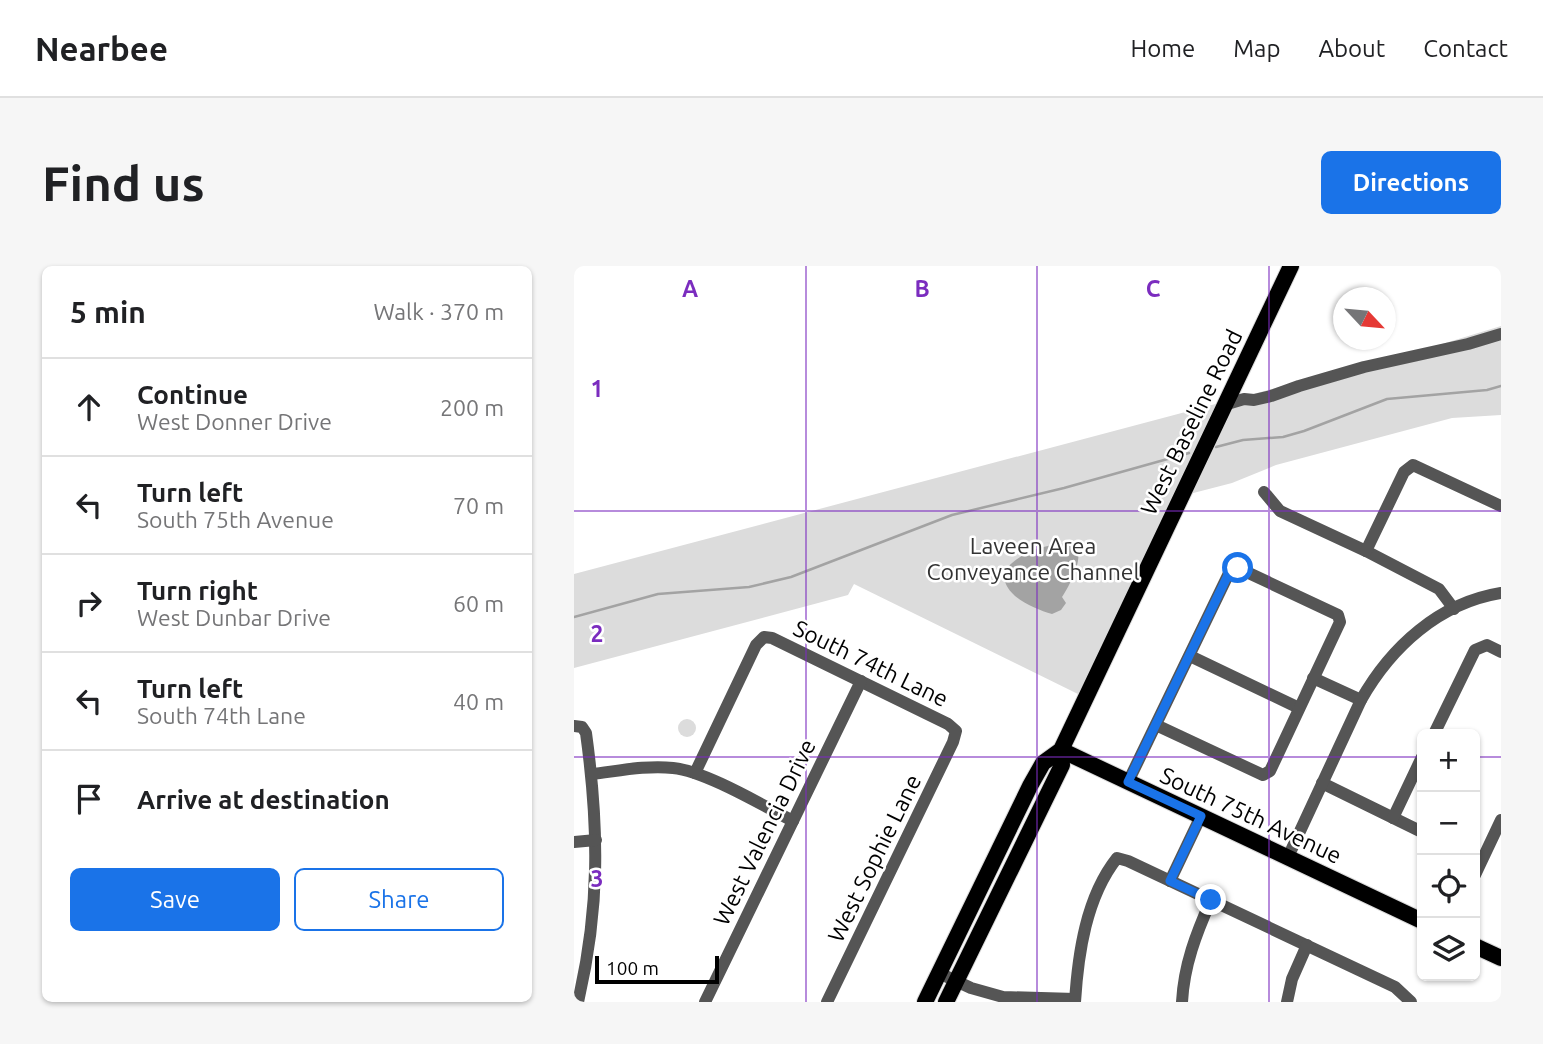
<!DOCTYPE html>
<meta charset="utf-8">
<style>
:root{--surface:#fff;--page:#f6f6f6;--text:#202124;--muted:#757577;--line:#e0e0e0;--accent:#1a73e8}
body{margin:0;font-family:Ubuntu,sans-serif;background:var(--page);color:var(--text)}
.controls{position:absolute;right:21px;bottom:21px;display:grid;overflow:hidden;border-radius:10px;box-shadow:0 2px 5px #0004}
.controls button{width:63px;height:63px;display:grid;place-items:center;padding:0;border:0;border-bottom:2px solid var(--line);background:var(--surface);color:var(--text);font:35px sans-serif}
.compass{position:absolute;left:759px;top:21px;width:63px;height:63px;border-radius:50%;background:var(--surface);box-shadow:0 2px 5px #0004;rotate:116deg}
.scale{position:absolute;left:21px;bottom:18px;width:124px;box-sizing:border-box;padding-left:7px;border:4px solid #000;border-top:0;font-size:19px;line-height:24px;white-space:nowrap;color:#000;-webkit-text-stroke:5px #fff;paint-order:stroke}
.stop{position:absolute;width:21px;height:21px;margin:-16px;border:5px solid #1a73e8;border-radius:50%;background:#fff}
.stop.end{background:#1a73e8;border-color:#fff;box-shadow:0 2px 7px #0008}
.list{margin:0;padding:0;list-style:none}
h2{display:flex;justify-content:space-between;align-items:center;height:91px;margin:0;padding:0 28px;font-size:30px}
h2 small{font-size:23px;font-weight:400;color:var(--muted)}
.list li{display:grid;grid-template-columns:46px 1fr auto;gap:21px;align-items:center;box-sizing:border-box;height:98px;padding:0 28px;border-top:2px solid var(--line)}
.list b{display:block;font-size:26px;white-space:nowrap}
.list p{margin:0;font-size:23px;white-space:nowrap;color:var(--muted)}
.list em{font-size:23px;font-style:normal;color:var(--muted)}
.actions{display:flex;gap:14px;padding:21px 28px}
.actions a{flex:1;padding:16px 0;border:2px solid var(--accent);border-radius:10px;text-align:center;font-size:24px;color:var(--accent)}
.actions .main{background:var(--accent);color:#fff}
.icon{flex:none;width:38px;height:38px;fill:none;stroke:currentColor;stroke-width:2;stroke-linecap:round;stroke-linejoin:round}
.map{position:relative;flex:none;width:927px;height:736px;overflow:hidden;border-radius:10px}
header{display:flex;align-items:center;gap:42px;box-sizing:border-box;height:98px;padding:0 35px;background:var(--surface);border-bottom:2px solid var(--line)}
header strong{font-size:33px}
nav{display:flex;gap:38px;margin-inline-start:auto;font-size:24px}
.intro{display:flex;align-items:center;justify-content:space-between;box-sizing:border-box;height:168px;padding:0 42px}
h1{margin:0;font-size:49px}
.button{padding:18px 32px;border-radius:10px;background:var(--accent);color:#fff;font-size:24px;font-weight:700}
main{display:flex;gap:42px;padding:0 42px}
aside{flex:1;background:var(--surface);border-radius:10px;box-shadow:0 2px 5px #0004}
.map>svg:first-child{display:block}
</style>
<header>
<strong>Nearbee</strong>
<nav><a>Home</a><a>Map</a><a>About</a><a>Contact</a></nav>
</header>
<div class="intro"><h1>Find us</h1><a class="button">Directions</a></div>
<main>
<aside>
<h2>5 min<small>Walk · 370 m</small></h2>
<ul class="list">
<li><svg class="icon" aria-label="ahead" viewBox="0 0 24 24"><path d="M12 20V5M6 11l6-6 6 6"/></svg><div><b>Continue</b><p>West Donner Drive</p></div><em>200 m</em></li>
<li><svg class="icon" aria-label="left" viewBox="0 0 24 24"><path d="M17 20v-9H6M10 6l-5 5 5 5"/></svg><div><b>Turn left</b><p>South 75th Avenue</p></div><em>70 m</em></li>
<li><svg class="icon" aria-label="right" viewBox="0 0 24 24"><path d="M7 20v-9h11M14 6l5 5-5 5"/></svg><div><b>Turn right</b><p>West Dunbar Drive</p></div><em>60 m</em></li>
<li><svg class="icon" aria-label="left" viewBox="0 0 24 24"><path d="M17 20v-9H6M10 6l-5 5 5 5"/></svg><div><b>Turn left</b><p>South 74th Lane</p></div><em>40 m</em></li>
<li><svg class="icon" aria-label="arrive" viewBox="0 0 24 24"><path d="M6 21V4h12l-3 4 3 4H6"/></svg><div><b>Arrive at destination</b></div></li>
</ul>
<div class="actions"><a class="main">Save</a><a>Share</a></div>
</aside>
<div class="map">
<svg width="927" height="736" viewBox="0 0 927 736">
<rect width="100%" height="100%" fill="#fff"/>
<!-- green -->
<g fill="#dcdcdc">
<path d="M 927,60 L 927,149 L 878,152 L 702,199 L 658,217 L 600,232 L 506,429 L 280,318 L 274,329 L 0,402 L 0,308 L 868,78 Z"/>
<circle cx="113" cy="462" r="9"/>
</g>
<!-- water -->
<path fill="#a3a3a3" d="M 498,276 C 514,286 496,319 488,331 L 492,337 L 487,344 L 478,348 C 459,342 428,330 430,306 C 446,284 473,279 498,276 Z"/>
<g fill="none" stroke-linecap="round" stroke-linejoin="round">
<!-- stream -->
<g stroke="#a3a3a3" stroke-width="2.5">
<path d="M 642,181 L 669,174 L 709,171 L 730,165 L 813,133 L 913,124 L 927,120"/>
<path d="M 0,351 L 84,328 L 175,321 L 217,311 L 378,249 L 490,222 L 615,187"/>
</g>
<defs>
<g id="major">
<path d="M 487,484 L 848,655"/>
<path d="M 901,680 L 927,692"/>
<path d="M 351,736 L 456,520 L 469,497 L 487,484 L 717,0"/>
<path d="M 372,736 L 488,499 L 487,484"/>
</g>
</defs>
<!-- major casing -->
<use href="#major" stroke="#dbdbdb" stroke-width="18"/>
<!-- minor -->
<g stroke="#555" stroke-width="12">
<path d="M 650,139 L 670,133 L 680,134 L 697,130 L 725,120 L 790,101 L 894,78 L 927,68"/>
<path d="M 690,226 L 706,245 L 792,285 L 865,323 L 880,343"/>
<path d="M 792,285 L 830,206 L 839,199 L 927,240"/>
<path d="M 616,390 L 725,442"/>
<path d="M 739,412 L 787,434"/>
<path d="M 0,460 L 8,461 L 12,467 C 25,562 26,642 4,736"/>
<path d="M 860,468 L 901,384 L 913,379 L 927,386"/>
<path d="M 121,507 L 182,379 L 190,371 L 198,372 L 374,458 L 382,465 L 379,476 L 253,736"/>
<path d="M 18,508 C 44,505 73,499 99,502 C 131,505 188,539 219,555"/>
<path d="M 554,516 L 656,305 L 664,302 L 764,349 L 766,356 L 696,505 L 689,509 L 582,459"/>
<path d="M 748,517 L 848,566"/>
<path d="M 819,552 L 848,491"/>
<path d="M 0,576 L 22,574"/>
<path d="M 714,591 L 787,434 C 817,381 865,337 927,327"/>
<path d="M 901,609 L 927,554"/>
<path d="M 596,615 L 627,550"/>
<path d="M 365,707 L 397,722 L 429,731 L 501,733"/>
<path d="M 131,736 L 287,415"/>
<path d="M 501,736 C 504,688 512,631 543,592 L 554,595 L 821,721 L 837,736"/>
<path d="M 608,736 C 610,699 622,668 637,634"/>
<path d="M 713,736 L 718,713 L 733,679"/>
</g>
<!-- major -->
<use href="#major" stroke="#000" stroke-width="16"/>
</g>
<g fill="none" stroke-linecap="round" stroke-linejoin="round">
<!-- route -->
<path stroke="#1a73e8" stroke-width="9" d="M 637,634 L 596,615 L 627,550 L 554,516 L 656,305 L 664,302"/>
</g>
<!-- grid -->
<path fill="none" stroke="#7b2cbf" stroke-width="2" stroke-opacity="0.55" d="M 232,0 L 232,736M 463,0 L 463,736M 695,0 L 695,736M 0,245 L 927,245M 0,491 L 848,491M 901,491 L 927,491"/>
<g text-anchor="middle" dominant-baseline="central" stroke-width="5" stroke-linejoin="round" paint-order="stroke">
<!-- street labels -->
<g font-size="23" fill="#000" stroke="#fff">
<text transform="translate(617 156) rotate(-64)">West Baseline Road</text>
<text transform="translate(297 397) rotate(26)">South 74th Lane</text>
<text transform="translate(677 549) rotate(25)">South 75th Avenue</text>
<text transform="translate(190 566) rotate(-64)">West Valencia Drive</text>
<text transform="translate(300 592) rotate(-64)">West Sophie Lane</text>
</g>
<!-- park labels -->
<g font-size="23" fill="#333" stroke="#fff">
<text x="459" y="279">Laveen Area<tspan x="459" dy="26">Conveyance Channel</tspan></text>
</g>
</g>
<g font-size="23" text-anchor="middle" font-weight="bold" fill="#7b2cbf" stroke="#fff" stroke-width="5" stroke-linejoin="round" paint-order="stroke">
<text x="116" y="31">A</text>
<text x="348" y="31">B</text>
<text x="579" y="31">C</text>
<text x="23" y="131">1</text>
<text x="23" y="376">2</text>
<text x="23" y="621">3</text>
</g>
</svg>
<div class="controls">
<button>+</button>
<button>−</button>
<button><svg class="icon" aria-label="locate" viewBox="0 0 24 24"><circle cx="12" cy="12" r="6"/><path d="M12 2v4M12 18v4M2 12h4M18 12h4"/></svg></button>
<button><svg class="icon" aria-label="layers" viewBox="0 0 24 24"><path d="M12 4l9 5-9 5-9-5zM3 14l9 5 9-5"/></svg></button>
</div>
<svg class="compass" viewBox="-18 -18 36 36"><path d="M0-13l5 13h-10z" fill="#e53935"/><path d="M0 13l5-13h-10z" fill="#757577"/></svg>
<div class="scale">100 m</div>
<div class="stop" style="left:664px;top:302px"></div>
<div class="stop end" style="left:637px;top:634px"></div>
</div>
</main>
